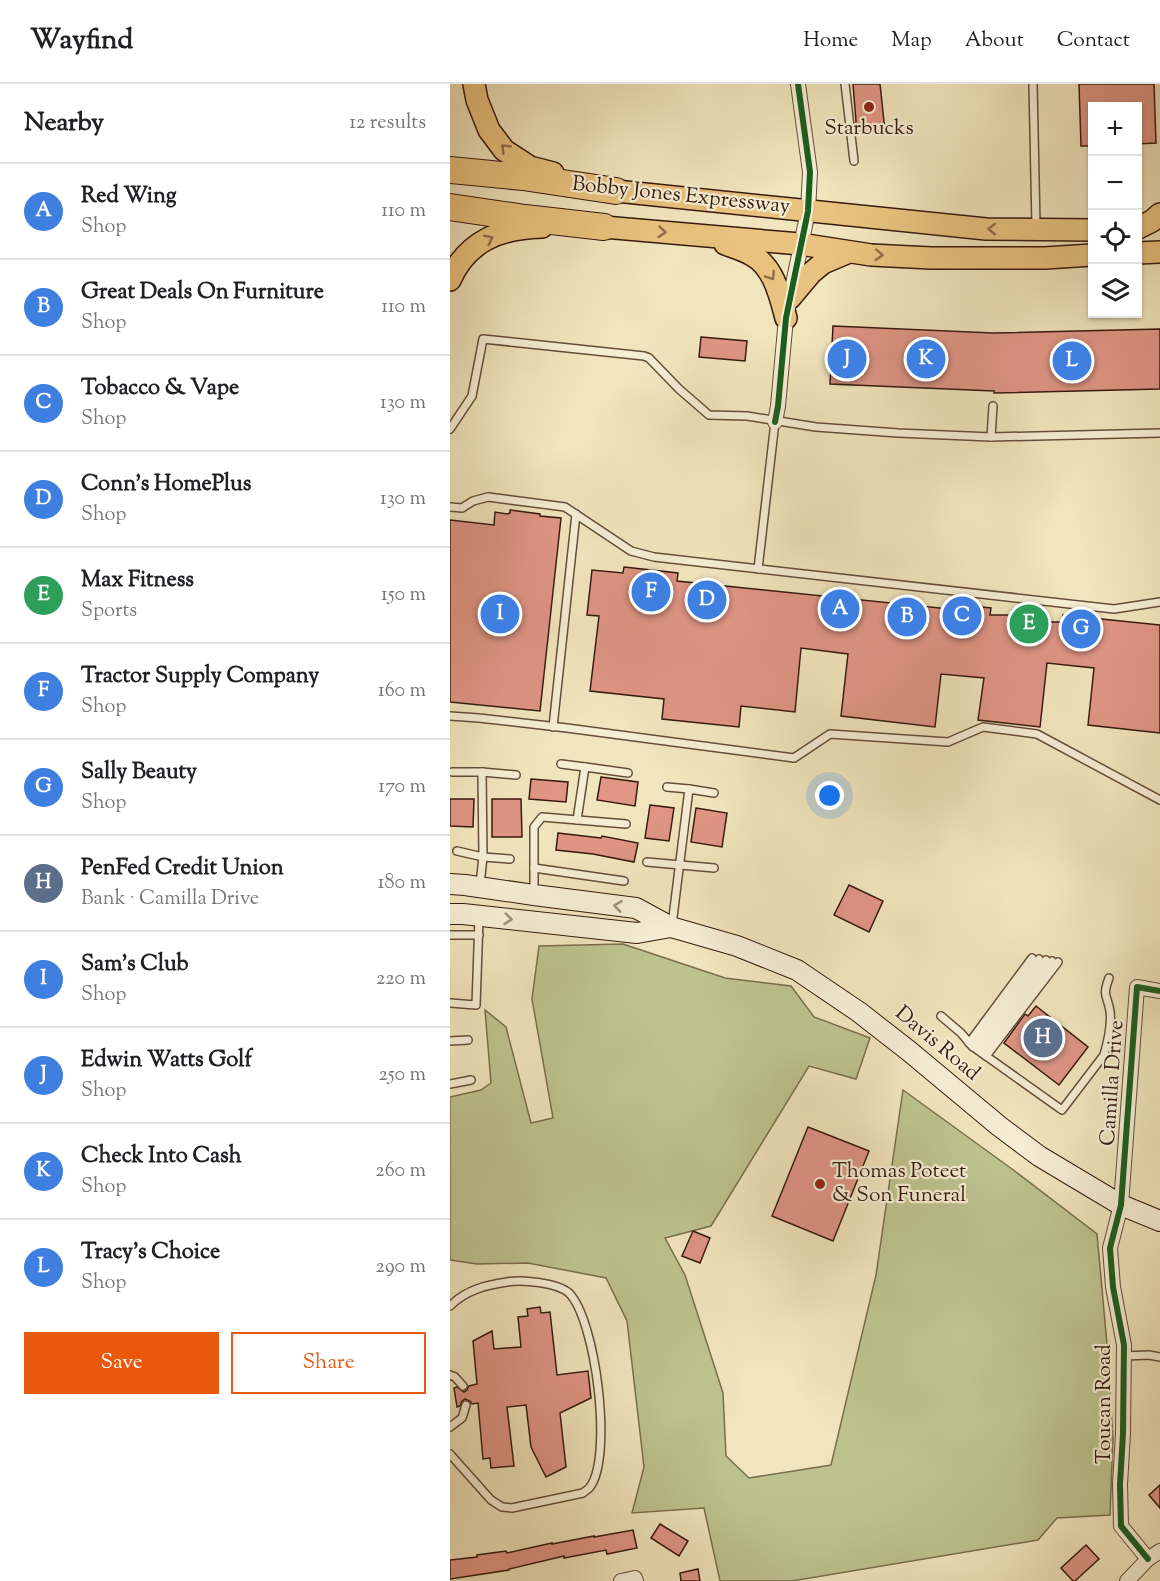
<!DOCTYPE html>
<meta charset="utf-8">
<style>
:root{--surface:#fff;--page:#f6f6f6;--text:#202124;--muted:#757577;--line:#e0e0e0;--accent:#ea580c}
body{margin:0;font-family:"Sorts Mill Goudy",serif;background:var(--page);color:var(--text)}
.controls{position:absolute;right:18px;top:18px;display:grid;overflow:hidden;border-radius:0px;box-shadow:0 2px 4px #0004}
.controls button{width:54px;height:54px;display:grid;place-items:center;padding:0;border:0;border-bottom:2px solid var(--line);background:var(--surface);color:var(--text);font:30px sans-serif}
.you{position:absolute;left:380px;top:712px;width:21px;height:21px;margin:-15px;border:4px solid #fff;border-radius:50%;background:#1a73e8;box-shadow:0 0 0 9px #1a73e833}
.badge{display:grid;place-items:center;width:39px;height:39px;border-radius:50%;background:var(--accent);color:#fff;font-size:20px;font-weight:700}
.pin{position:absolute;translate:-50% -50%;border:3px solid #fff;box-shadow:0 2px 6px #0006}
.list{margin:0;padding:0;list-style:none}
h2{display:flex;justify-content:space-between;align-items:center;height:78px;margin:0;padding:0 24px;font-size:26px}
h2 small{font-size:20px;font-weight:400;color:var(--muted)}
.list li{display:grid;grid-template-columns:39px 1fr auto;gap:18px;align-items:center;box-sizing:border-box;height:96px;padding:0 24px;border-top:2px solid var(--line)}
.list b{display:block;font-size:22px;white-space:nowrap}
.list p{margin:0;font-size:20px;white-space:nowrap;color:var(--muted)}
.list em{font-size:20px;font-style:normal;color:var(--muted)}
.actions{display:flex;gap:12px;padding:18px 24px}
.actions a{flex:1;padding:14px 0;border:2px solid var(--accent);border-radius:0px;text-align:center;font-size:21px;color:var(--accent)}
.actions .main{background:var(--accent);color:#fff}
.icon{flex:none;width:33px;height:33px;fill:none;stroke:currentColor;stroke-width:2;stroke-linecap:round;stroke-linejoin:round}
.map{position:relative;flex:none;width:710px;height:1497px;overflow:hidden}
header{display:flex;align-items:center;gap:36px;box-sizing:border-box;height:84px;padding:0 30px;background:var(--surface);border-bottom:2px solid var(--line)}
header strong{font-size:28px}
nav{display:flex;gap:33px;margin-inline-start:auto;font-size:21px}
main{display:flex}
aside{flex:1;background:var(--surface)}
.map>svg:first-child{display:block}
</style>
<header>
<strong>Wayfind</strong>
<nav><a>Home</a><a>Map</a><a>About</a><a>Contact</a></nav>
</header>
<main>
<aside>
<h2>Nearby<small>12 results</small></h2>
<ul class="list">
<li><span class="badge" style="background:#3f7fe0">A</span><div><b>Red Wing</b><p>Shop</p></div><em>110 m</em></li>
<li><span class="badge" style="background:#3f7fe0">B</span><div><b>Great Deals On Furniture</b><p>Shop</p></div><em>110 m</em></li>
<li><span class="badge" style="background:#3f7fe0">C</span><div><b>Tobacco &amp; Vape</b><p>Shop</p></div><em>130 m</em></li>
<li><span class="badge" style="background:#3f7fe0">D</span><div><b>Conn's HomePlus</b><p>Shop</p></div><em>130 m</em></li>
<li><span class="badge" style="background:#2e9e5b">E</span><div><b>Max Fitness</b><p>Sports</p></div><em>150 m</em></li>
<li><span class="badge" style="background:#3f7fe0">F</span><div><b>Tractor Supply Company</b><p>Shop</p></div><em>160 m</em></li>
<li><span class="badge" style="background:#3f7fe0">G</span><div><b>Sally Beauty</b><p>Shop</p></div><em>170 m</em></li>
<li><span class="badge" style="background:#5c6f8a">H</span><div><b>PenFed Credit Union</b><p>Bank · Camilla Drive</p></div><em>180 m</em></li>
<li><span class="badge" style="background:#3f7fe0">I</span><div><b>Sam's Club</b><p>Shop</p></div><em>220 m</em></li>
<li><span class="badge" style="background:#3f7fe0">J</span><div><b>Edwin Watts Golf</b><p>Shop</p></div><em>250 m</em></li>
<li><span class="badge" style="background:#3f7fe0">K</span><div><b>Check Into Cash</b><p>Shop</p></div><em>260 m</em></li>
<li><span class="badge" style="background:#3f7fe0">L</span><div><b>Tracy's Choice</b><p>Shop</p></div><em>290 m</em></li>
</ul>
<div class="actions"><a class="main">Save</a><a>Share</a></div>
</aside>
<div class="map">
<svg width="710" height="1497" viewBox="0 0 710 1497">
<rect width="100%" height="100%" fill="#f1e5bd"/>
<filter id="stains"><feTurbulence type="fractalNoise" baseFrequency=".00333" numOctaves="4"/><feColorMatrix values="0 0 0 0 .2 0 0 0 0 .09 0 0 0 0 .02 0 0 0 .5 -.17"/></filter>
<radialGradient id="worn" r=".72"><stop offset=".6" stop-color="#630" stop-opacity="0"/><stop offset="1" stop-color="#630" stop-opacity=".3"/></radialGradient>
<!-- green -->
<path fill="#bdc38f" stroke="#7a6e4e" stroke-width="1.5" d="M 173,860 L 275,894 L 341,902 L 364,933 L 420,954 L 406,995 L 359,982 L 261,1142 L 215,1154 L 235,1191 L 273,1309 L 276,1372 L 299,1394 L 381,1381 L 426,1191 L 453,1006 L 562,1085 L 647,1150 L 657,1260 L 663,1354 L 660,1431 L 607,1434 L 588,1456 L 342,1497 L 270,1497 L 254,1424 L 182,1429 L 194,1383 L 177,1237 L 156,1194 L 78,1179 L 27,1180 L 0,1176 L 0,1013 L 31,1006 L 41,999 L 35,926 L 56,943 L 81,1039 L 103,1034 L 82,915 L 89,862 Z"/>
<!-- building -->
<g fill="#e09585" stroke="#371a0e" stroke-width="1.5">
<path d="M 403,0 L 430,0 L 435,47 L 407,50 Z"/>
<path d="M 629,0 L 704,0 L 706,59 L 687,60 L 687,22 L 642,22 L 642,62 L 631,62 Z"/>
<path d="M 383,242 L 543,249 L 710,245 L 710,305 L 544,309 L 544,307 L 380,300 Z"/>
<path d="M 251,253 L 297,257 L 295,277 L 249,273 Z"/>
<path d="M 60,426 L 90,430 L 90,432 L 111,434 L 90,627 L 0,618 L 0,436 L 44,441 L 45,428 L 57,430 L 60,429 Z"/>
<path d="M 174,483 L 228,489 L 227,497 L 499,525 L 500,520 L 541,524 L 540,531 L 562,531 L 562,526 L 590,529 L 589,537 L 601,538 L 613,538 L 613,531 L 710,541 L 710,649 L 638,641 L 644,584 L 597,579 L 590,643 L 528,636 L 534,594 L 491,590 L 485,643 L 391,632 L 398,570 L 351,564 L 345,628 L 291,622 L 289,643 L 212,635 L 214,615 L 140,607 L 149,532 L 137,531 L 142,486 L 173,489 Z"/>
<path d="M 151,693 L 188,698 L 185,722 L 147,716 Z"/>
<path d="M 81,695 L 118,698 L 116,718 L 79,715 Z"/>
<path d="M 0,715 L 24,715 L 23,743 L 0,742 Z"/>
<path d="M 42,715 L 71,715 L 72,753 L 42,753 Z"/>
<path d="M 200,721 L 224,724 L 219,757 L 195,754 Z"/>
<path d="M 246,724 L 277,729 L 272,763 L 241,758 Z"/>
<path d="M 108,749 L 151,754 L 152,752 L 188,759 L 184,778 L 143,770 L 106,766 Z"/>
<path d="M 399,801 L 433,817 L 419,848 L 384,831 Z"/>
<path d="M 586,922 L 638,963 L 609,1001 L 554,959 L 575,930 L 578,932 Z"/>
<path d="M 358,1043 L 419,1067 L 383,1157 L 322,1132 Z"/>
<path d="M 243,1147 L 260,1154 L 250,1179 L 232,1172 Z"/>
<path d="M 90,1223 L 91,1229 L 100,1228 L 107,1291 L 138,1287 L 141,1314 L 110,1329 L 116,1383 L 96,1393 L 81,1363 L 76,1321 L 57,1323 L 64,1382 L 41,1384 L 40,1374 L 33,1375 L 28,1319 L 22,1320 L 20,1317 L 15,1315 L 12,1317 L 10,1322 L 7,1323 L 4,1304 L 7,1303 L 14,1308 L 17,1306 L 19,1302 L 27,1300 L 23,1257 L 42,1247 L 44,1265 L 71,1263 L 68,1233 L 78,1232 L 77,1225 Z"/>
<path d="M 710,1401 L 710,1424 L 699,1411 Z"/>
<path d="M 210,1440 L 238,1457 L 229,1472 L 201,1454 Z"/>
<path d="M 183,1446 L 187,1464 L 157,1470 L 156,1466 L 114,1474 L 114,1472 L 59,1485 L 59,1486 L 0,1495 L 0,1476 L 27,1473 L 27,1471 L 56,1467 L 57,1469 L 102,1459 L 102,1460 L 144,1452 L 144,1453 Z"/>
<path d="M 636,1461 L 649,1475 L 625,1497 L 623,1497 L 611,1484 Z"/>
<path d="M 248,1485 L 250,1497 L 231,1497 L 230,1489 Z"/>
</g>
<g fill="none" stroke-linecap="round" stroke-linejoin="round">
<defs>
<g id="lane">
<path d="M 395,0 L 404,77"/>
<path d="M 583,0 L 586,141"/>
<path d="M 0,345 L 22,312 L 33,255 L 194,272 L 199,274 L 229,305 L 259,331 L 297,332 L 366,343 L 448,349 L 541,353 L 710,349"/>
<path d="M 541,353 L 543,322"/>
<path d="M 0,423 L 12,424 L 23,417 L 38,413 L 115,423 L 181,467 L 204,473 L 664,525 L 710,518"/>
<path d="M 308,485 L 325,338"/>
<path d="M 0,632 L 29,634 L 117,644 L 344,674 L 380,650 L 498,658 L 533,643 L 587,650 L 710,716"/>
<path d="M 103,643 L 126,430"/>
<path d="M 111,680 L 135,683"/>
<path d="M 2,688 L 32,688"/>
<path d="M 217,703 L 239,705"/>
<path d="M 127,736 L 135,683 L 178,689"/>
<path d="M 7,767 L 33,773 L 60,775"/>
<path d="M 197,778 L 264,784"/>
<path d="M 84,784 L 174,797"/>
<path d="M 30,800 L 33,773 L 32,688 L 66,691"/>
<path d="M 84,809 L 84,743 L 92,733 L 176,740"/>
<path d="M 222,841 L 239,705 L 264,709"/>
<path d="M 0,851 L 29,851"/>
<path d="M 0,919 L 26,921 L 29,835"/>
<path d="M 491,932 L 511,949 L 522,962 L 612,1026 L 654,971 C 658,957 662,941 660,927 C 657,910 652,913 659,894"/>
<path d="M 0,957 L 18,956"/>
<path d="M 519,959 L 582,874"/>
<path d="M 523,963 L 589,875"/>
<path d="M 528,966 L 596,876"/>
<path d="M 532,969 L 602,877"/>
<path d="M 536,972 L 608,878"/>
<path d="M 0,1000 L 21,996"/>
<path d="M 0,1222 C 16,1206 36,1201 57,1198 C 72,1195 108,1199 119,1209 C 146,1236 163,1373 140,1403 C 138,1406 135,1407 133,1409 L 62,1424 L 52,1423 L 41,1416 L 0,1370"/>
<path d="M 674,1272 L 699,1271 L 710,1273"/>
<path d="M 0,1291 L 5,1293 L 13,1302"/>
<path d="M 0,1343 L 12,1334 L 16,1321"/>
</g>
<g id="street">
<path d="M 325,338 L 328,322 L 336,234 L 358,127 L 360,88 L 348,0"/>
<path d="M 698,1475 L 671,1442 L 670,1400 L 673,1350 L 674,1261 L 663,1203 L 660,1164 L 671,1121 L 687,903 L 710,907"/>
<path d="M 171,1497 L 185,1494 L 186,1497"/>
<path d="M 677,1497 L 698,1475 L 710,1467"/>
</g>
<g id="secondary">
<path d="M 0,800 L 15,801 L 84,811 L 186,824 L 221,843 L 287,862 L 347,886 L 409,928 L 459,967 L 549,1042 L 589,1072 L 671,1121 L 710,1137"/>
<path d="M 0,830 L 13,830 L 187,849 L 221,843"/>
</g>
<g id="primary">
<path d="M 24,0 L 27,16 L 39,46 L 54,66 L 80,83 L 103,89"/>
<path d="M 150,103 L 166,107 L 536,145 L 642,146"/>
<path d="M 138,143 L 154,143 L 350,160 L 421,171 L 481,174 L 595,174 L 642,171"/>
<path d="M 688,144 L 702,137 L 710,130"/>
<path d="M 275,160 C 283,163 294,166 302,171 C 324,183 330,212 336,234"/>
<path d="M 688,169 L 710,168"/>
<path d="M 0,196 C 17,157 50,144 92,143"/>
<path d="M 340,214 L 361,189 L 373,179 L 399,168"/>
</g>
<g id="highway">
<path d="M 0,86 L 73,93 L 166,107"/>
<path d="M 0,123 L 75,134 L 154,143"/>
</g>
</defs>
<!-- lane casing -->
<use href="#lane" stroke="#664d3a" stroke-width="10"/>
<!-- street casing -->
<use href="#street" stroke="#664d3a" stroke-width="16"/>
<!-- secondary casing -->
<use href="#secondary" stroke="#371a0e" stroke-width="22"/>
<!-- primary casing -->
<use href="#primary" stroke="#371a0e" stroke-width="24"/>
<!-- highway casing -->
<use href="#highway" stroke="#371a0e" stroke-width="28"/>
<!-- lane -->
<use href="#lane" stroke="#f6eed4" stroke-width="7"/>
<!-- street -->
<use href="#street" stroke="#f6eed4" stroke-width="14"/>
<!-- secondary -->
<use href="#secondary" stroke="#f6eed4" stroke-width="20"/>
<!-- primary -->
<use href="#primary" stroke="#e8c27e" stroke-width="21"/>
<!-- highway -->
<use href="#highway" stroke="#e8c27e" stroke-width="26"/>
<defs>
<g id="cycleway">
<path d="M 325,338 L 328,322 L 336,234 L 358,127 L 360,88 L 348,0"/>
<path d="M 698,1475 L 671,1442 L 670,1400 L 673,1350 L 674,1261 L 663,1203 L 660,1164 L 671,1121 L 687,903 L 710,907"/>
</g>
</defs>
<!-- cycleway casing -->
<use href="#cycleway" stroke="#f6eed4" stroke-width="10"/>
<!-- cycleway -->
<use href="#cycleway" stroke="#1b5e20" stroke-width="6"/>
</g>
<!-- one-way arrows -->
<defs><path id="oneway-chevron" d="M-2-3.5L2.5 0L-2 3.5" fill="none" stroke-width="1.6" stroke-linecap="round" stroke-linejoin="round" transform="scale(1.5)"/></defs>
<g stroke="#906e46">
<use href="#oneway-chevron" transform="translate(55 64) rotate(-135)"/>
<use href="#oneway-chevron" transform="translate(542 145) rotate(-179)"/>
<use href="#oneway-chevron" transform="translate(212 148) rotate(5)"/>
<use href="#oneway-chevron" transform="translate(39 155) rotate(-26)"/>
<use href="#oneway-chevron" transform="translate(429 171) rotate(4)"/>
<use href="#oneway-chevron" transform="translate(321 192) rotate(57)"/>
</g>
<g stroke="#a08f7b">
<use href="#oneway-chevron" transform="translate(168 822) rotate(-173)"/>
<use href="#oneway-chevron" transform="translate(58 835) rotate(6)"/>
</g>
<!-- markers -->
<g fill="#8f2418" stroke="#f6eed4" stroke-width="2">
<circle cx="419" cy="23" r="6"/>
<circle cx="370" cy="1100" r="6"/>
</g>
<g text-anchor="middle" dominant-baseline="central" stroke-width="4.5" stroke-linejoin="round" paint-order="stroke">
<!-- poi labels -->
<g font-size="21" fill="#371a0e" stroke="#f6eed4">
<text x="419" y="45">Starbucks</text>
<text x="382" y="1088" text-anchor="start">Thomas Poteet<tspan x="382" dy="24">&amp; Son Funeral</tspan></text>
</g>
<!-- street labels -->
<g font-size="21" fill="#371a0e" stroke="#f6eed4">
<text transform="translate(231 112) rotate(6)">Bobby Jones Expressway</text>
<text transform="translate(487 960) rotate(40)">Davis Road</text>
<text transform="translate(663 999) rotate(-86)">Camilla Drive</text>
<text transform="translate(655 1320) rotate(-90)">Toucan Road</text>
</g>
</g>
<rect width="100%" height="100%" filter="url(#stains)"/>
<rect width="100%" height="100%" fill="url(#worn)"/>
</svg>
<div class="controls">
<button>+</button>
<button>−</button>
<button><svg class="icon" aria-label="locate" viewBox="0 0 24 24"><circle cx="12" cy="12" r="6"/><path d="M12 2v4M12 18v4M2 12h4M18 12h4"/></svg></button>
<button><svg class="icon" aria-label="layers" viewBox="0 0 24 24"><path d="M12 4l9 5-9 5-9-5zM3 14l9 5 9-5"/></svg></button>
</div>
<div class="you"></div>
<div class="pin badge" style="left:390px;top:525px;background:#3f7fe0">A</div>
<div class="pin badge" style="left:457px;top:533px;background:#3f7fe0">B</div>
<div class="pin badge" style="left:512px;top:532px;background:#3f7fe0">C</div>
<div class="pin badge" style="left:257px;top:516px;background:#3f7fe0">D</div>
<div class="pin badge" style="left:579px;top:540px;background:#2e9e5b">E</div>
<div class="pin badge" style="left:201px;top:508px;background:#3f7fe0">F</div>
<div class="pin badge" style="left:631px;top:545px;background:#3f7fe0">G</div>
<div class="pin badge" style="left:593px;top:954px;background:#5c6f8a">H</div>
<div class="pin badge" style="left:50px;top:530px;background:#3f7fe0">I</div>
<div class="pin badge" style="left:397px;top:275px;background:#3f7fe0">J</div>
<div class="pin badge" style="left:476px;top:275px;background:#3f7fe0">K</div>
<div class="pin badge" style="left:622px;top:277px;background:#3f7fe0">L</div>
</div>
</main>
